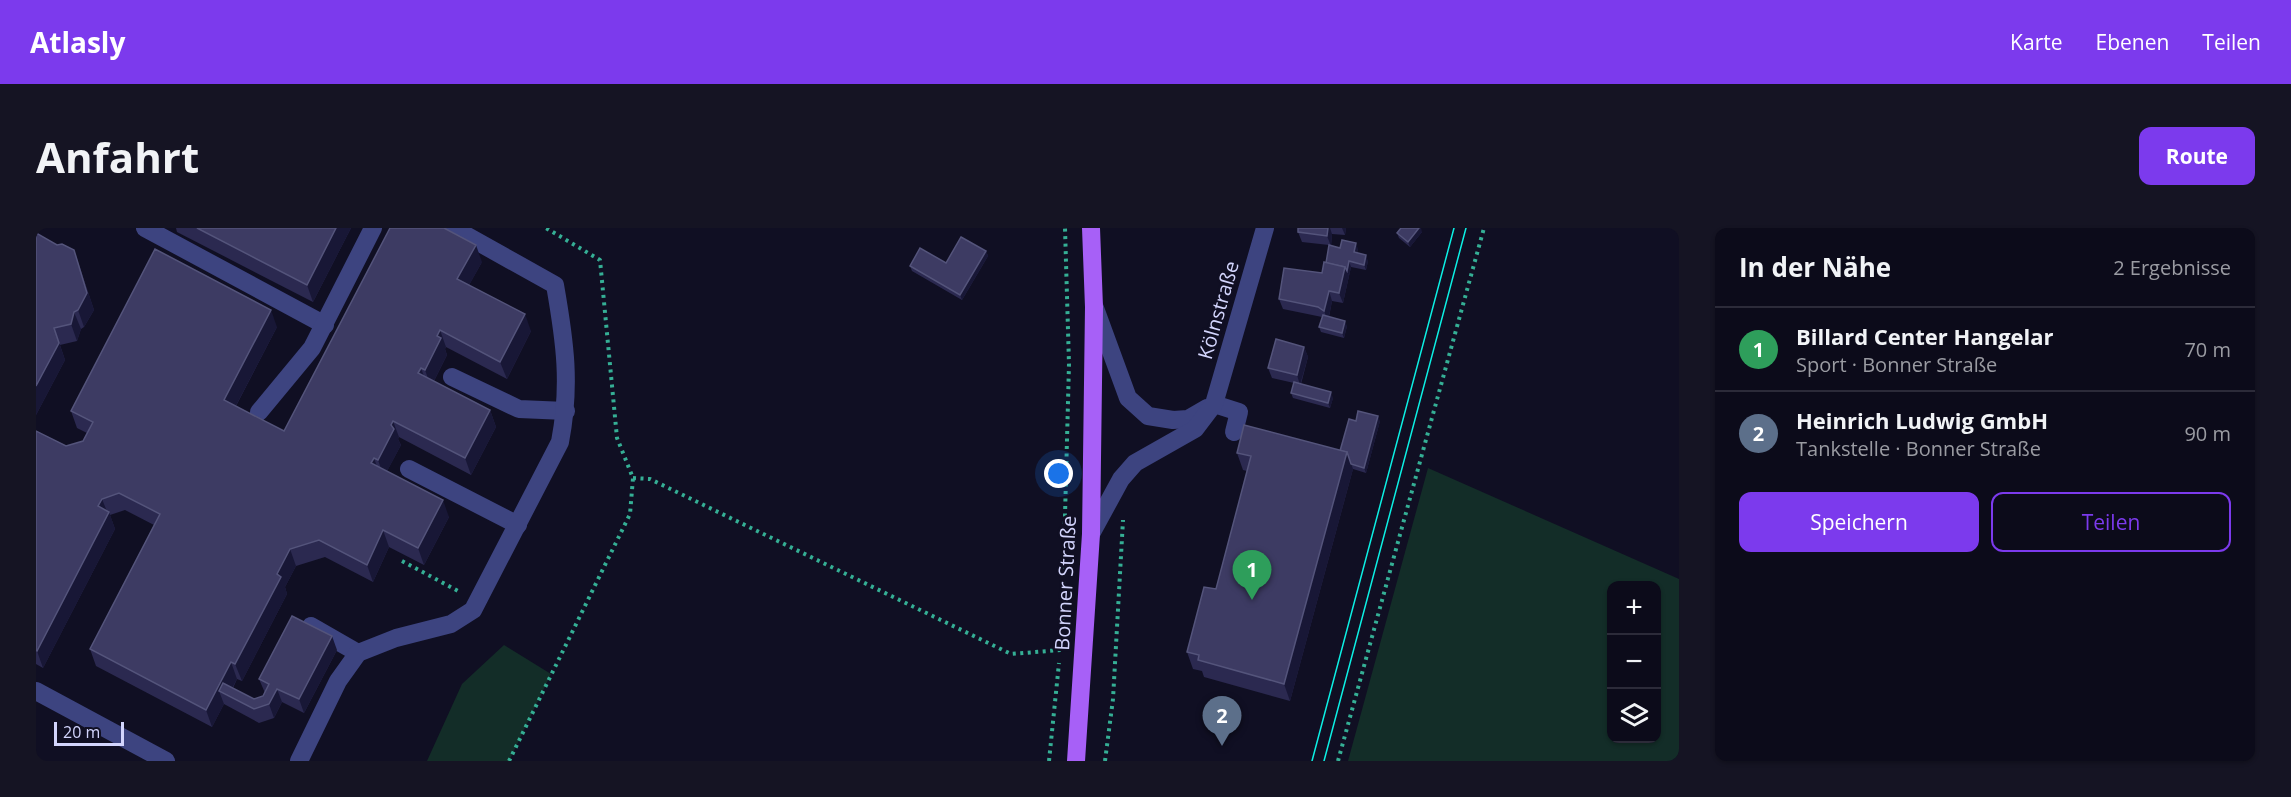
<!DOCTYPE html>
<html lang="de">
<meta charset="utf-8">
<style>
:root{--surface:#0c0b1a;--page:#151423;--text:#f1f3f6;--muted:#9a9ba2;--line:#2c2b39;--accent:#7c3aed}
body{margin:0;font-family:"Open Sans",sans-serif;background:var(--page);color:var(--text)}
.controls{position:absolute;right:18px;bottom:18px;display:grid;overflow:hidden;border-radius:12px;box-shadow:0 2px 4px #0004}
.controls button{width:54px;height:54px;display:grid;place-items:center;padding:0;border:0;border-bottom:2px solid var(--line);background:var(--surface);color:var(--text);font:30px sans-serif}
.scale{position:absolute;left:18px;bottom:15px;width:70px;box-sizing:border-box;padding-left:6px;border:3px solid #d3d5fd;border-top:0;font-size:16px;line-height:21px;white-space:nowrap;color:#d3d5fd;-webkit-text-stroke:4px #100f23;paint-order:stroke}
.you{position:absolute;left:1023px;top:246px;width:21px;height:21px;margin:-15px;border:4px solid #fff;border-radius:50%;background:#1a73e8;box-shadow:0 0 0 9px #1a73e833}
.badge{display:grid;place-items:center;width:39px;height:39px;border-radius:50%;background:var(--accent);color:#fff;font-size:20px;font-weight:700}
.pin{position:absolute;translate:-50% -50px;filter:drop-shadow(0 2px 3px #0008)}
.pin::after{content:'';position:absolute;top:32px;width:21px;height:18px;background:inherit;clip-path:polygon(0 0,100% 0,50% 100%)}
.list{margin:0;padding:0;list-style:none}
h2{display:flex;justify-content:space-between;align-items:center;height:78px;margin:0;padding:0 24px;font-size:26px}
h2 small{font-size:20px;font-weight:400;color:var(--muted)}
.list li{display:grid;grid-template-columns:39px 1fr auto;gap:18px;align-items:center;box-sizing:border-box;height:84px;padding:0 24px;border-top:2px solid var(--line)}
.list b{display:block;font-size:22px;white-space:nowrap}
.list p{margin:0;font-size:20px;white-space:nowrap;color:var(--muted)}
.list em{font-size:20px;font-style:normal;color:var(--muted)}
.actions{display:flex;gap:12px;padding:18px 24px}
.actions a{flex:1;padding:14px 0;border:2px solid var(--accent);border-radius:12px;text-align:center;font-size:21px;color:var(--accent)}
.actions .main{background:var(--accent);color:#fff}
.icon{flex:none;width:33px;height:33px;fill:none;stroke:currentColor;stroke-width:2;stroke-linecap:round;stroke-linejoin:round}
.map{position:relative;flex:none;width:1643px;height:533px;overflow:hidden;border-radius:12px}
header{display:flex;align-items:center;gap:36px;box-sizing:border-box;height:84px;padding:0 30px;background:var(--accent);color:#fff}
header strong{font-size:28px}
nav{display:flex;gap:33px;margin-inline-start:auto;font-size:21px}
.intro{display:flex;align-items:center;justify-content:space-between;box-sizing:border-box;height:144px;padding:0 36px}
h1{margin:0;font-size:42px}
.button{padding:15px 27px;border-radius:12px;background:var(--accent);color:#fff;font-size:21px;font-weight:700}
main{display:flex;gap:36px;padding:0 36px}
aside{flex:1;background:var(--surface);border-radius:12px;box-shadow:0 2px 4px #0004}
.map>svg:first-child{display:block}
</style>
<header>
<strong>Atlasly</strong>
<nav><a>Karte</a><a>Ebenen</a><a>Teilen</a></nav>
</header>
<div class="intro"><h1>Anfahrt</h1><a class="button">Route</a></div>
<main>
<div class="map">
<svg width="1643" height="533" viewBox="0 0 1643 533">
<rect width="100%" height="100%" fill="#100f23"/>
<!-- green -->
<g fill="#132d28" fill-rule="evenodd">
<path d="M 1392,240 L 1643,351 L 1643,533 L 1312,533 ZM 1576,358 L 1620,358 L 1620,511 L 1576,511 Z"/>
<path d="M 468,417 L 515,446 L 473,533 L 391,533 L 426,456 Z"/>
</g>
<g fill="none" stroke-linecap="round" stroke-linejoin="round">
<!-- path -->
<g stroke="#35af95" stroke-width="4" stroke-dasharray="3 4.5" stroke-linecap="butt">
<path d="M 597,250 L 614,251 L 975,426 L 1025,422"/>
<path d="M 366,333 L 424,364"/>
<path d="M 1026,401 L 1033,136 L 1029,0"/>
<path d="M 473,533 L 594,286 L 597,250 L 581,210 L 564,32 L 510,0"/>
<path d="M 1013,533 L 1023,435"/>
<path d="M 1069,533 L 1077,471 L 1087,292"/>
<path d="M 1302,533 L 1448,0"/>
</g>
<!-- minor -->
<g stroke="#3d4480" stroke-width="18">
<path d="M 109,0 L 289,97"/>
<path d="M 1059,80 L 1092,170 L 1112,188 L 1137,192 L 1152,191 L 1171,180"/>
<path d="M 416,149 L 483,181 L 530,183"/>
<path d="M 1178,176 L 1203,184 L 1198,204"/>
<path d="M 223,184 L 276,120 L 337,0"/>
<path d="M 373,241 L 482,297"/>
<path d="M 1055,306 L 1085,251 L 1099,235 L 1159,201 L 1178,176 L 1229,0"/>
<path d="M 275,398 L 322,425"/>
<path d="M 0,463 L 130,533"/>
<path d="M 263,533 L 302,453 L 322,425 L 360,410 L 415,396 L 437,382 L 524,214 C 535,157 529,114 519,57 L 417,0"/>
</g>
<!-- major -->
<path stroke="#a760f7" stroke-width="18" d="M 1040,533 L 1055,306 L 1058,79 L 1055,0"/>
<!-- tram -->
<g stroke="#0cf0e4" stroke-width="1.5">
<path d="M 1276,533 L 1418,0"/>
<path d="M 1288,533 L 1430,0"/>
</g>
</g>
<!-- wall -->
<g fill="#2b2950">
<path d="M 140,0 L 315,0 L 277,74 L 141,4 Z"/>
<path d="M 1262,0 L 1310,0 L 1309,7 L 1296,6 L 1295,18 L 1304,20 L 1322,21 L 1321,25 L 1332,33 L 1330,42 L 1315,39 L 1307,75 L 1296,73 L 1293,89 L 1311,98 L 1308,110 L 1285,104 L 1283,99 L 1286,89 L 1247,81 L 1243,71 L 1286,45 L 1290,35 L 1293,17 L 1266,14 L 1262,4 Z"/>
<path d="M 1386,4 L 1374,19 L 1363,10 L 1361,5 Z"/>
<path d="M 0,5 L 21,17 L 38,22 L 58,82 L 48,99 L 45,101 L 41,113 L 24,117 L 29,132 L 0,187 Z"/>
<path d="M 950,23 L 952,28 L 926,72 L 876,43 L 874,38 L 910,35 Z"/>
<path d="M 446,34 L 433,57 L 495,103 L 471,151 L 410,119 L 409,121 L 411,127 L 398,153 L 454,182 L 460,199 L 435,247 L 363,209 L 362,211 L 365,217 L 351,243 L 413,289 L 388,337 L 353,319 L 337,354 L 289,329 L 260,338 L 249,359 L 251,366 L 206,453 L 201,451 L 197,460 L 218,471 L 227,468 L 229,465 L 223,451 L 301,422 L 268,485 L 246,474 L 238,490 L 223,495 L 188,476 L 176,499 L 60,438 L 54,421 L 118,297 L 89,282 L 74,287 L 79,301 L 7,440 L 0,436 L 0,203 L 30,218 L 47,213 L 51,205 L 41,200 L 35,183 L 241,99 L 200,178 L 248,203 Z"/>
<path d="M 1268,119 L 1272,129 L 1265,156 L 1297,170 L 1294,180 L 1257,170 L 1255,165 L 1258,155 L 1236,150 L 1232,140 Z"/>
<path d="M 1320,193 L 1344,193 L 1330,245 L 1317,241 L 1254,473 L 1168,449 L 1166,443 L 1157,441 L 1151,424 L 1180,361 L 1211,243 L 1207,242 L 1201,225 L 1304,223 Z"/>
</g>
<!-- shaded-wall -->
<g fill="#181736">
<path d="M 300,0 L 315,0 L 277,74 L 271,57 Z"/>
<path d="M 1292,0 L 1294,0 L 1296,6 L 1295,18 L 1291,8 Z"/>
<path d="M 1306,0 L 1310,0 L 1309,7 Z"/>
<path d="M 1383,0 L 1385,0 L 1386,4 L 1374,19 L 1372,14 Z"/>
<path d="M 1320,15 L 1322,21 L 1320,29 L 1318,24 Z"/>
<path d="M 440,17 L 446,34 L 427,68 L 421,51 Z"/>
<path d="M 38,22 L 58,82 L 48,99 L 42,82 Z"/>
<path d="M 950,23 L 952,28 L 926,72 L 924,67 Z"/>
<path d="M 1330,27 L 1332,33 L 1330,42 L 1328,37 Z"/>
<path d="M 1313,33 L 1315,39 L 1313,48 L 1311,43 Z"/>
<path d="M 1309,39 L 1313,48 L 1307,75 L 1303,65 Z"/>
<path d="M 1293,63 L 1296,73 L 1292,93 L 1288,83 Z"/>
<path d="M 235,82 L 241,99 L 194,189 L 188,172 Z"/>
<path d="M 38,84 L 45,101 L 41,113 L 35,96 Z"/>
<path d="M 489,86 L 495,103 L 471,151 L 464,134 Z"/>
<path d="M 1309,93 L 1311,98 L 1308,110 L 1306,105 Z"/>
<path d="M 18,100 L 29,132 L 0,187 L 0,158 Z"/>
<path d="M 404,102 L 410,119 L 409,121 L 411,127 L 395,159 L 389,142 Z"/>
<path d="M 1268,119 L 1272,129 L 1264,157 L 1261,147 Z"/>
<path d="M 385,140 L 391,157 L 382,145 Z"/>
<path d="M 1295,164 L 1297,170 L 1294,180 L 1292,175 Z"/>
<path d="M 454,182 L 460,199 L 435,247 L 429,230 Z"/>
<path d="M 1342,188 L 1344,193 L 1330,245 L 1328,240 Z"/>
<path d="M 357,193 L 363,209 L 362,211 L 365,217 L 348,249 L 342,232 Z"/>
<path d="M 1311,224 L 1317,241 L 1254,473 L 1248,456 Z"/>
<path d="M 338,230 L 344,247 L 335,235 Z"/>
<path d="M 66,271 L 72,286 L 73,284 L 79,301 L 7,440 L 1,423 Z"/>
<path d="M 407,272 L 413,289 L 388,337 L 382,320 Z"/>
<path d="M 347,302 L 353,319 L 337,354 L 331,337 Z"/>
<path d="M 254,321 L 260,338 L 249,359 L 251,366 L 206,453 L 199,436 L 241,346 Z"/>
<path d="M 296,408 L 301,422 L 268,485 L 263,471 Z"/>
<path d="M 195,434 L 201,451 L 192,468 L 183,463 L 188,476 L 176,499 L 170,482 Z"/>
<path d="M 241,461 L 246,474 L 238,490 L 233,476 Z"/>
</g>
<!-- building -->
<g fill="#3d3b63" stroke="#54547b" stroke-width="1.5">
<path d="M 161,0 L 300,0 L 271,57 Z"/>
<path d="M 354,0 L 408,0 L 440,17 L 421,51 L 489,86 L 464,134 L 404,102 L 401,108 L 405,110 L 389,142 L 385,140 L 382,145 L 454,182 L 429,230 L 357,193 L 355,197 L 358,201 L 342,232 L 338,230 L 335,235 L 407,272 L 382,320 L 347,302 L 331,337 L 283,312 L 254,321 L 241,346 L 245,349 L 199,436 L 195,434 L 170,482 L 54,421 L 124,286 L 83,265 L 66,271 L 62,278 L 73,284 L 1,423 L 0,422 L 0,203 L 30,218 L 47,213 L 57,194 L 35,183 L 119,21 L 235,82 L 188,172 L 248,203 Z"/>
<path d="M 1262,0 L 1292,0 L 1291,8 L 1262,4 Z"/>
<path d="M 1365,0 L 1383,0 L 1372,14 L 1361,5 Z"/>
<path d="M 0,5 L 21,17 L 26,16 L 38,22 L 51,65 L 42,82 L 38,84 L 35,96 L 18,100 L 23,115 L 0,158 Z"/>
<path d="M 925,9 L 950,23 L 924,67 L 874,38 L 884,20 L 910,35 Z"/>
<path d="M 1306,12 L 1320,15 L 1318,24 L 1330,27 L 1328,37 L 1313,33 L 1311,43 L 1309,39 L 1290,35 L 1293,17 L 1304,20 Z"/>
<path d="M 1288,34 L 1309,39 L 1303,65 L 1293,63 L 1288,83 L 1282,79 L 1243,71 L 1248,40 L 1286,45 Z"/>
<path d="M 1287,87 L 1309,93 L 1306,105 L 1283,99 Z"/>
<path d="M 1240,111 L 1268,119 L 1261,147 L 1232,140 Z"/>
<path d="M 1258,154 L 1295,164 L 1292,175 L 1255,165 Z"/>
<path d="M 1322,183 L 1342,188 L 1328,240 L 1315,236 L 1311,224 L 1304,223 L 1313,191 L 1320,193 Z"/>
<path d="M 1208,197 L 1311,224 L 1248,456 L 1162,432 L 1163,427 L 1151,424 L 1168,359 L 1180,361 L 1215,228 L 1201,225 Z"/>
<path d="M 256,388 L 296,408 L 263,471 L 241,461 L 233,476 L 218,481 L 183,463 L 187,455 L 218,471 L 227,468 L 233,456 L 223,451 Z"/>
</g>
<g text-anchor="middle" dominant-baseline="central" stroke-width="5" stroke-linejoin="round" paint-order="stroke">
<!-- street labels -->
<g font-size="20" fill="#d3d5fd" stroke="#100f23">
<text transform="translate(1182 82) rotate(-74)">Kölnstraße</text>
<text transform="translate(1029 355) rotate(-87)">Bonner Straße</text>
</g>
</g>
</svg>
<div class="controls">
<button>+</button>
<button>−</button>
<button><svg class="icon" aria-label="layers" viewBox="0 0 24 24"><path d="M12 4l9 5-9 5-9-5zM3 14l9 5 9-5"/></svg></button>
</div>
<div class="scale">20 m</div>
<div class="you"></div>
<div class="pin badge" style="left:1216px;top:372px;background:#2e9e5b">1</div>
<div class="pin badge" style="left:1186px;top:518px;background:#5c6f8a">2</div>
</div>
<aside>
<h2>In der Nähe<small>2 Ergebnisse</small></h2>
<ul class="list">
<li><span class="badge" style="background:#2e9e5b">1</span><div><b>Billard Center Hangelar</b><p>Sport · Bonner Straße</p></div><em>70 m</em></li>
<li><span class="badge" style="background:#5c6f8a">2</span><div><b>Heinrich Ludwig GmbH</b><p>Tankstelle · Bonner Straße</p></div><em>90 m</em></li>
</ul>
<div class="actions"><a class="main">Speichern</a><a>Teilen</a></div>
</aside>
</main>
